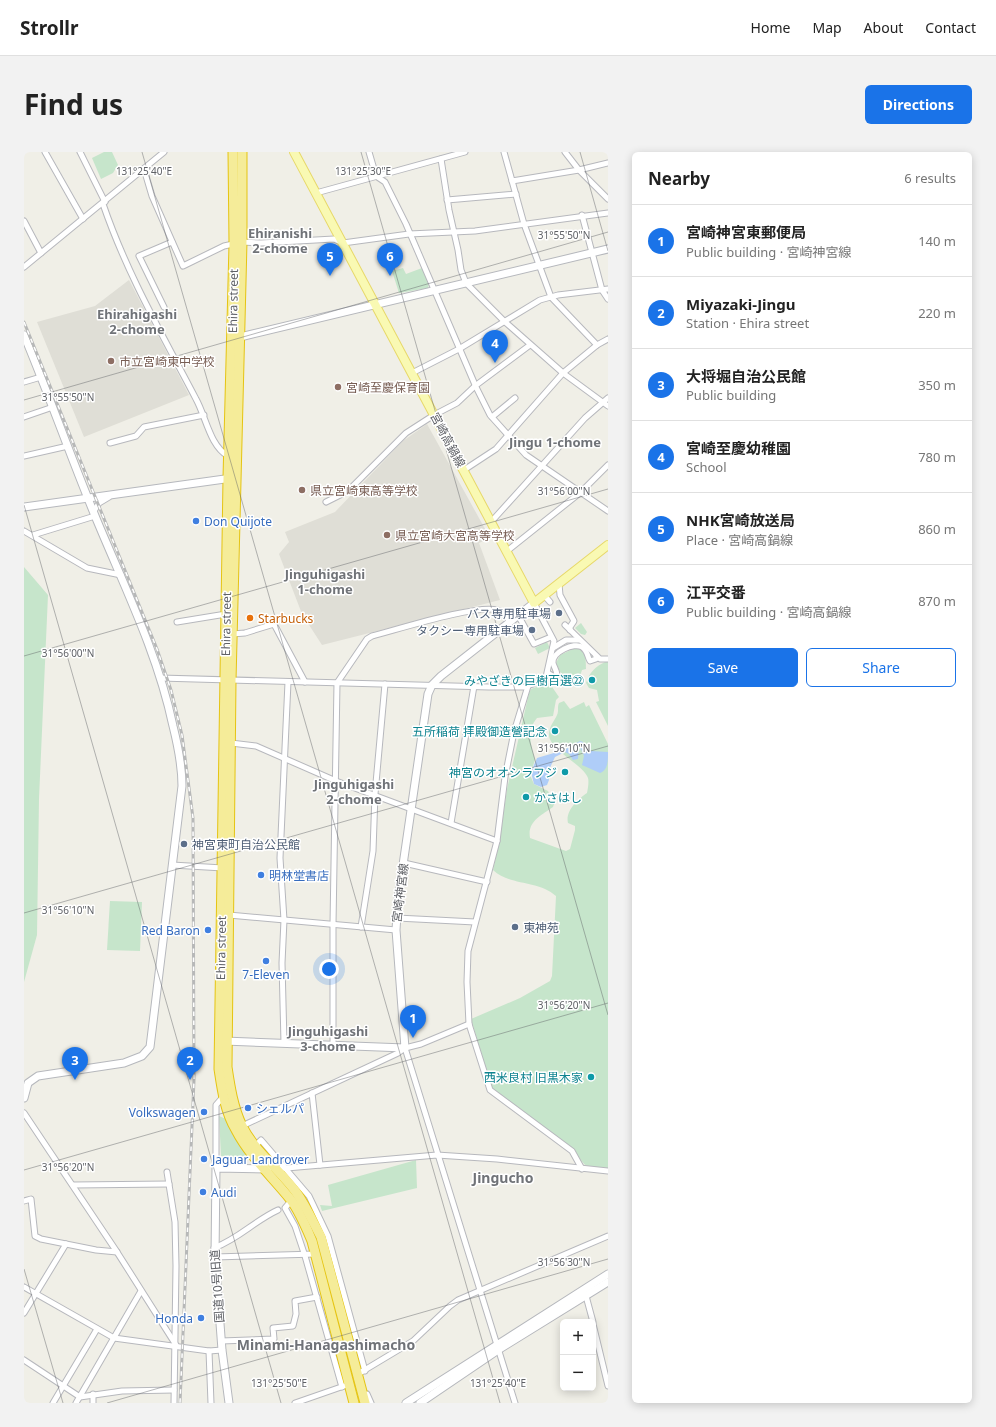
<!DOCTYPE html>
<meta charset="utf-8">
<style>
:root{--surface:#fff;--page:#f2f2f2;--text:#222;--muted:#767676;--line:#e0e0e0;--accent:#1a73e8}
body{margin:0;font-family:"Noto Sans","Noto Sans JP",sans-serif;background:var(--page);color:var(--text)}
.controls{position:absolute;right:12px;bottom:12px;display:grid;overflow:hidden;border-radius:6px;box-shadow:0 2px 10px #0003}
.controls button{width:36px;height:36px;display:grid;place-items:center;padding:0;border:0;border-bottom:1px solid var(--line);background:var(--surface);color:var(--text);font:20px sans-serif}
.you{position:absolute;left:305px;top:817px;width:14px;height:14px;margin:-10px;border:3px solid #fff;border-radius:50%;background:#1a73e8;box-shadow:0 0 0 6px #1a73e833}
.badge{display:grid;place-items:center;width:26px;height:26px;border-radius:50%;background:var(--accent);color:#fff;font-size:13px;font-weight:700}
.pin{position:absolute;translate:-50% -33px;filter:drop-shadow(0 1px 2px #0008)}
.pin::after{content:'';position:absolute;top:21px;width:14px;height:12px;background:inherit;clip-path:polygon(0 0,100% 0,50% 100%)}
.list{margin:0;padding:0;list-style:none}
h2{display:flex;justify-content:space-between;align-items:center;height:52px;margin:0;padding:0 16px;font-size:17px}
h2 small{font-size:13px;font-weight:400;color:var(--muted)}
.list li{display:grid;grid-template-columns:26px 1fr auto;gap:12px;align-items:center;box-sizing:border-box;height:72px;padding:0 16px;border-top:1px solid var(--line)}
.list b{display:block;font-size:15px;white-space:nowrap}
.list p{margin:0;font-size:13px;white-space:nowrap;color:var(--muted)}
.list em{font-size:13px;font-style:normal;color:var(--muted)}
.actions{display:flex;gap:8px;padding:12px 16px}
.actions a{flex:1;padding:9px 0;border:1px solid var(--accent);border-radius:6px;text-align:center;font-size:14px;color:var(--accent)}
.actions .main{background:var(--accent);color:#fff}
.map{position:relative;flex:none;width:584px;height:1251px;overflow:hidden;border-radius:6px}
header{display:flex;align-items:center;gap:24px;box-sizing:border-box;height:56px;padding:0 20px;background:var(--surface);border-bottom:1px solid var(--line)}
header strong{font-size:19px}
nav{display:flex;gap:22px;margin-inline-start:auto;font-size:14px}
.intro{display:flex;align-items:center;justify-content:space-between;box-sizing:border-box;height:96px;padding:0 24px}
h1{margin:0;font-size:28px}
.button{padding:10px 18px;border-radius:6px;background:var(--accent);color:#fff;font-size:14px;font-weight:700}
main{display:flex;gap:24px;padding:0 24px}
aside{flex:1;background:var(--surface);border-radius:6px;box-shadow:0 2px 10px #0003}
.map>svg:first-child{display:block}
</style>
<header>
<strong>Strollr</strong>
<nav><a>Home</a><a>Map</a><a>About</a><a>Contact</a></nav>
</header>
<div class="intro"><h1>Find us</h1><a class="button">Directions</a></div>
<main>
<div class="map">
<svg width="584" height="1251" viewBox="0 0 584 1251">
<rect width="100%" height="100%" fill="#f0efe7"/>
<!-- education -->
<g fill="#dfded6">
<path d="M 105,128 L 165,243 L 60,285 L 13,170 L 71,154 Z"/>
<path d="M 403,272 L 466,386 L 455,391 L 476,448 L 298,493 L 278,462 L 255,402 L 265,390 L 261,380 L 311,360 L 379,289 Z"/>
</g>
<!-- green -->
<g fill="#c6e5cb">
<path d="M 80,0 L 88,0 L 94,13 L 89,21 L 77,27 L 68,6 Z"/>
<path d="M 379,116 L 382,122 L 398,116 L 405,132 L 404,136 L 375,141 L 368,119 Z"/>
<path d="M 0,415 L 24,443 L 15,647 L 13,783 L 0,830 Z"/>
<path d="M 557,471 L 563,480 L 561,483 L 557,482 L 551,476 Z"/>
<path d="M 523,490 L 526,496 L 514,502 L 511,496 Z"/>
<path d="M 551,496 C 562,497 562,507 562,517 L 558,518 L 556,524 L 552,526 L 547,522 L 542,524 L 536,520 L 532,511 L 536,503 Z"/>
<path d="M 581,510 L 584,510 L 584,574 L 572,550 L 575,549 L 573,538 L 565,536 L 562,531 C 565,521 572,514 581,510 Z"/>
<path d="M 524,531 L 526,532 L 535,545 L 532,548 L 529,564 L 513,566 C 502,579 507,594 511,608 L 506,623 L 510,632 L 524,639 L 530,652 L 529,655 C 518,663 503,669 506,686 L 542,699 L 546,697 L 551,678 L 551,674 L 544,671 C 541,659 554,647 563,641 C 564,636 565,630 564,626 C 559,612 526,599 525,583 C 525,574 530,570 533,563 C 535,559 533,555 535,551 L 540,549 L 546,557 L 560,550 L 562,555 L 565,553 L 584,592 L 584,1016 C 562,1015 562,1018 551,998 L 468,937 L 447,867 L 496,846 L 526,829 L 528,824 L 532,744 C 514,728 486,734 469,718 L 476,687 L 483,637 L 505,541 L 507,537 Z"/>
<path d="M 86,749 L 118,750 L 116,799 L 83,798 Z"/>
<path d="M 195,964 L 202,967 L 208,980 L 225,1007 L 197,1004 Z"/>
<path d="M 392,1008 L 393,1036 L 298,1059 L 296,1053 L 308,1054 L 304,1033 Z"/>
</g>
<!-- water -->
<path fill="#afcdf8" d="M 556,589 L 559,590 L 559,594 L 567,599 L 584,600 C 584,609 584,618 576,621 L 558,613 L 560,604 L 555,593 L 554,607 L 549,608 L 545,602 L 541,600 L 531,605 L 524,620 L 525,628 L 523,633 L 517,635 L 510,632 L 507,620 L 513,606 L 540,598 Z"/>
<g fill="none" stroke-linecap="round" stroke-linejoin="round">
<defs>
<g id="street">
<path d="M 21,0 L 59,67"/>
<path d="M 56,0 L 81,50"/>
<path d="M 345,0 L 352,24 L 361,30 L 382,72 L 452,235 L 466,263 L 502,303 L 584,359"/>
<path d="M 480,0 L 500,72 L 527,145 L 573,193"/>
<path d="M 541,0 L 555,18 L 584,47"/>
<path d="M 417,7 L 425,58 L 434,98 L 437,118 L 442,131 L 480,169 L 539,221 L 584,254"/>
<path d="M 120,17 L 128,44 L 159,114 L 200,94 L 218,90 L 237,91 L 310,87 L 319,91 L 385,82 L 451,79 L 584,61"/>
<path d="M 488,29 L 555,18 L 584,11"/>
<path d="M 292,41 L 441,0"/>
<path d="M 423,48 L 492,42"/>
<path d="M 79,52 C 103,122 138,182 172,247 C 182,265 186,294 204,304"/>
<path d="M 558,63 L 578,138 L 584,147"/>
<path d="M 0,69 L 17,101"/>
<path d="M 0,115 L 140,0"/>
<path d="M 140,155 L 115,104 L 148,90"/>
<path d="M 388,221 L 435,197 L 516,148 L 534,143 L 584,137"/>
<path d="M 0,230 L 17,225"/>
<path d="M 0,265 L 29,255"/>
<path d="M 468,265 L 491,246"/>
<path d="M 86,291 L 112,284 L 120,275 L 180,263"/>
<path d="M 0,304 L 44,294"/>
<path d="M 440,318 L 472,297 L 539,221 L 573,193 L 584,187"/>
<path d="M 302,350 L 324,339 L 382,281 L 410,263 L 433,251 L 451,234 L 506,193"/>
<path d="M 70,359 L 75,351 L 85,345"/>
<path d="M 467,370 L 561,266 L 584,246"/>
<path d="M 0,379 L 63,416 L 97,423"/>
<path d="M 9,383 L 71,364"/>
<path d="M 483,399 L 557,340 L 584,313"/>
<path d="M 535,432 L 536,443 L 550,469 L 546,475 L 546,478"/>
<path d="M 520,443 L 526,450"/>
<path d="M 494,463 L 510,492 L 527,485"/>
<path d="M 153,470 L 202,462"/>
<path d="M 541,473 L 576,507 L 584,507"/>
<path d="M 208,482 L 221,481 L 250,472 L 281,530"/>
<path d="M 529,496 L 542,488 L 555,488"/>
<path d="M 524,521 L 530,525 L 533,523 C 533,519 530,515 529,511 C 528,500 550,490 558,495 C 564,499 563,504 566,509 L 572,507 L 572,504"/>
<path d="M 136,526 L 465,535 L 500,535 L 515,530 L 522,525 L 530,489 L 510,451"/>
<path d="M 504,534 L 490,580 L 481,625 L 473,689 L 444,799 L 443,830 L 445,872 L 466,938 L 548,999 L 558,1017"/>
<path d="M 207,591 L 232,594 L 312,629 L 473,689"/>
<path d="M 427,671 L 450,534"/>
<path d="M 380,711 L 463,730"/>
<path d="M 148,713 L 199,716"/>
<path d="M 205,763 L 372,778"/>
<path d="M 373,766 L 451,770"/>
<path d="M 337,775 L 349,699 L 351,642 L 361,532"/>
<path d="M 260,891 L 258,811 L 260,768 L 256,706 L 264,530"/>
<path d="M 309,893 L 309,772 L 313,531 L 343,487 L 348,484 C 372,478 453,452 473,458 C 479,459 482,465 486,470"/>
<path d="M 381,896 L 491,1251"/>
<path d="M 288,941 L 296,1013"/>
<path d="M 0,961 L 93,1100 L 152,1193"/>
<path d="M 218,974 L 374,901 L 381,896 L 397,892 L 445,872"/>
<path d="M 231,994 L 237,988 L 285,1044 L 304,1084 L 341,1219"/>
<path d="M 192,1016 L 192,953 L 199,945"/>
<path d="M 251,1017 L 413,1003 L 473,1007 L 584,1019"/>
<path d="M 143,1020 L 151,1070 L 152,1114 L 150,1251"/>
<path d="M 49,1033 L 145,1032"/>
<path d="M 0,1049 L 7,1047 L 11,1084 L 17,1087 L 72,1098 L 93,1100"/>
<path d="M 267,1049 L 261,1056 L 271,1074 L 281,1104 L 318,1235"/>
<path d="M 190,1096 C 216,1086 230,1069 254,1058"/>
<path d="M 191,1105 L 292,1102"/>
<path d="M 0,1135 L 90,1186 L 185,1199 L 198,1198"/>
<path d="M 562,1144 L 569,1170"/>
<path d="M 0,1161 L 42,1092"/>
<path d="M 569,1172 L 584,1234"/>
<path d="M 197,1189 L 250,1187 L 249,1176 L 269,1174 L 272,1162 L 271,1149 L 293,1145"/>
<path d="M 185,1199 L 187,1251"/>
<path d="M 0,1208 L 56,1245 L 98,1239 L 150,1238"/>
<path d="M 335,1224 L 334,1222 L 389,1189 L 426,1154 L 434,1148 L 584,1084"/>
<path d="M 69,1242 L 69,1251"/>
<path d="M 343,1242 L 347,1251"/>
<path d="M 29,1251 L 73,1177"/>
<path d="M 52,1251 L 117,1139"/>
<path d="M 271,1251 L 320,1234"/>
</g>
<g id="secondary">
<path d="M 0,183 C 26,245 48,309 74,371 C 102,438 134,503 149,574 C 154,594 158,614 158,634 L 126,895 L 118,904 L 100,911 L 14,924 L 4,931 L 0,946"/>
<path d="M 212,186 L 584,97"/>
<path d="M 0,355 L 208,326"/>
<path d="M 200,889 L 381,896 L 372,778 L 374,747 L 404,542 L 408,533 L 417,524 L 510,451"/>
<path d="M 205,1251 L 198,1198 L 191,1105 L 192,1016 L 244,1017"/>
<path d="M 382,1251 L 584,1122"/>
<path d="M 396,1251 L 474,1198 L 584,1130"/>
</g>
<path id="primary" d="M 270,0 L 510,451 L 584,393"/>
<g id="highway">
<path d="M 209,0 L 210,92 L 204,326 L 195,917 C 198,937 201,960 212,978 C 226,1005 248,1024 267,1048 C 276,1060 282,1075 288,1089 L 330,1251"/>
<path d="M 218,0 L 218,90 L 207,529 L 203,915 C 206,935 209,955 218,974 C 231,1000 255,1017 272,1040 C 282,1054 289,1070 297,1085 L 341,1251"/>
</g>
</defs>
<!-- street casing -->
<use href="#street" stroke="#b7b8bd" stroke-width="7"/>
<!-- secondary casing -->
<use href="#secondary" stroke="#b6b8bd" stroke-width="9"/>
<!-- primary casing -->
<use href="#primary" stroke="#e7d869" stroke-width="10"/>
<!-- highway casing -->
<use href="#highway" stroke="#e5c413" stroke-width="11"/>
<!-- street -->
<use href="#street" stroke="#fff" stroke-width="5"/>
<!-- secondary -->
<use href="#secondary" stroke="#fff" stroke-width="7"/>
<!-- primary -->
<use href="#primary" stroke="#f9f9b3" stroke-width="8"/>
<!-- highway -->
<use href="#highway" stroke="#f5ec99" stroke-width="9"/>
<defs>
<path id="rail" d="M 0,170 L 133,497 L 147,538 L 158,583 L 169,666 L 170,928 L 156,1251"/>
</defs>
<!-- rail casing -->
<use href="#rail" stroke="#b7b8b8" stroke-width="3"/>
<!-- rail -->
<use href="#rail" stroke="#fff" stroke-width="1.5" stroke-dasharray="4.5" stroke-linecap="butt"/>
</g>
<!-- ticks -->
<path fill="none" stroke="#5f6166" stroke-width="1" stroke-opacity="0.45" d="M 118,0 L 476,1251M 337,0 L 584,863M 556,0 L 584,99M 0,248 L 584,80M 0,353 L 257,1251M 0,504 L 584,337M 0,761 L 584,594M 0,1018 L 584,851M 0,1117 L 39,1251M 83,1251 L 584,1107"/>
<!-- markers -->
<g fill="#8d6e63" stroke="#fff" stroke-width="1.5">
<circle cx="87" cy="209" r="4"/>
<circle cx="314" cy="235" r="4"/>
<circle cx="278" cy="338" r="4"/>
<circle cx="363" cy="383" r="4"/>
</g>
<g fill="#3f7fe0" stroke="#fff" stroke-width="1.5">
<circle cx="172" cy="369" r="4"/>
<circle cx="237" cy="723" r="4"/>
<circle cx="184" cy="778" r="4"/>
<circle cx="242" cy="809" r="4"/>
<circle cx="224" cy="956" r="4"/>
<circle cx="180" cy="960" r="4"/>
<circle cx="180" cy="1007" r="4"/>
<circle cx="179" cy="1040" r="4"/>
<circle cx="177" cy="1166" r="4"/>
</g>
<g fill="#5c6f8a" stroke="#fff" stroke-width="1.5">
<circle cx="535" cy="461" r="4"/>
<circle cx="508" cy="478" r="4"/>
<circle cx="160" cy="692" r="4"/>
<circle cx="491" cy="775" r="4"/>
</g>
<circle fill="#e8710a" stroke="#fff" stroke-width="1.5" cx="226" cy="466" r="4"/>
<g fill="#0f9aa8" stroke="#fff" stroke-width="1.5">
<circle cx="568" cy="528" r="4"/>
<circle cx="531" cy="579" r="4"/>
<circle cx="541" cy="620" r="4"/>
<circle cx="502" cy="645" r="4"/>
<circle cx="567" cy="925" r="4"/>
</g>
<g text-anchor="middle" dominant-baseline="central" stroke-width="3" stroke-linejoin="round" paint-order="stroke">
<!-- street labels -->
<g font-size="12" fill="#5f6166" stroke="#fff">
<text transform="translate(209 149) rotate(-89)">Ehira street</text>
<text transform="translate(424 288) rotate(62)">宮崎高鍋線</text>
<text transform="translate(202 472) rotate(-89)">Ehira street</text>
<text transform="translate(376 741) rotate(-83)">宮崎神宮線</text>
<text transform="translate(197 796) rotate(-89)">Ehira street</text>
<text transform="translate(193 1134) rotate(-94)">国道10号旧道</text>
</g>
<!-- education labels -->
<g font-size="12" fill="#785e54" stroke="#fff" text-anchor="start">
<text x="95" y="209">市立宮崎東中学校</text>
<text x="322" y="235">宮崎至慶保育園</text>
<text x="286" y="338">県立宮崎東高等学校</text>
<text x="371" y="383">県立宮崎大宮高等学校</text>
</g>
<!-- shop labels -->
<g font-size="12" fill="#366cbe" stroke="#fff" text-anchor="start">
<text x="180" y="369">Don Quijote</text>
<text x="245" y="723">明林堂書店</text>
<text x="176" y="778" text-anchor="end">Red Baron</text>
<text x="242" y="822" text-anchor="middle">7-Eleven</text>
<text x="232" y="956">シェルパ</text>
<text x="172" y="960" text-anchor="end">Volkswagen</text>
<text x="188" y="1007">Jaguar Landrover</text>
<text x="187" y="1040">Audi</text>
<text x="169" y="1166" text-anchor="end">Honda</text>
</g>
<!-- service labels -->
<g font-size="12" fill="#4e5e75" stroke="#fff" text-anchor="end">
<text x="527" y="461">バス専用駐車場</text>
<text x="500" y="478">タクシー専用駐車場</text>
<text x="168" y="692" text-anchor="start">神宮東町自治公民館</text>
<text x="499" y="775" text-anchor="start">東神苑</text>
</g>
<!-- food labels -->
<g font-size="12" fill="#c56008" stroke="#fff" text-anchor="start">
<text x="234" y="466">Starbucks</text>
</g>
<!-- culture labels -->
<g font-size="12" fill="#0d838f" stroke="#fff" text-anchor="end">
<text x="560" y="528">みやざきの巨樹百選㉒</text>
<text x="523" y="579">五所稲荷 拝殿御造營記念</text>
<text x="533" y="620">神宮のオオシラフジ</text>
<text x="510" y="645" text-anchor="start">かさはし</text>
<text x="559" y="925">西米良村 旧黒木家</text>
</g>
<!-- neighbourhood labels -->
<g font-size="13" font-weight="bold" fill="#707378" stroke="#fff">
<text x="256" y="81">Ehiranishi<tspan x="256" dy="15">2-chome</tspan></text>
<text x="113" y="162">Ehirahigashi<tspan x="113" dy="15">2-chome</tspan></text>
<text x="531" y="290">Jingu 1-chome</text>
<text x="301" y="422">Jinguhigashi<tspan x="301" dy="15">1-chome</tspan></text>
<text x="330" y="632">Jinguhigashi<tspan x="330" dy="15">2-chome</tspan></text>
<text x="304" y="879">Jinguhigashi<tspan x="304" dy="15">3-chome</tspan></text>
</g>
<!-- quarter labels -->
<g font-size="14" font-weight="bold" fill="#707378" stroke="#fff">
<text x="479" y="1025">Jingucho</text>
<text x="302" y="1192">Minami-Hanagashimacho</text>
</g>
</g>
<g font-size="10" text-anchor="middle" fill="#5f6166" stroke="#fff" stroke-width="3" stroke-linejoin="round" paint-order="stroke">
<text x="120" y="23">131°25'40"E</text>
<text x="339" y="23">131°25'30"E</text>
<text x="540" y="87">31°55'50"N</text>
<text x="44" y="249">31°55'50"N</text>
<text x="540" y="343">31°56'00"N</text>
<text x="44" y="505">31°56'00"N</text>
<text x="540" y="600">31°56'10"N</text>
<text x="44" y="762">31°56'10"N</text>
<text x="540" y="857">31°56'20"N</text>
<text x="44" y="1019">31°56'20"N</text>
<text x="540" y="1114">31°56'30"N</text>
<text x="255" y="1235">131°25'50"E</text>
<text x="474" y="1235">131°25'40"E</text>
</g>
</svg>
<div class="controls">
<button>+</button>
<button>−</button>
</div>
<div class="you"></div>
<div class="pin badge" style="left:389px;top:886px">1</div>
<div class="pin badge" style="left:166px;top:928px">2</div>
<div class="pin badge" style="left:51px;top:928px">3</div>
<div class="pin badge" style="left:471px;top:211px">4</div>
<div class="pin badge" style="left:306px;top:124px">5</div>
<div class="pin badge" style="left:366px;top:124px">6</div>
</div>
<aside>
<h2>Nearby<small>6 results</small></h2>
<ul class="list">
<li><span class="badge">1</span><div><b>宮崎神宮東郵便局</b><p>Public building · 宮崎神宮線</p></div><em>140 m</em></li>
<li><span class="badge">2</span><div><b>Miyazaki-Jingu</b><p>Station · Ehira street</p></div><em>220 m</em></li>
<li><span class="badge">3</span><div><b>大将堀自治公民館</b><p>Public building</p></div><em>350 m</em></li>
<li><span class="badge">4</span><div><b>宮崎至慶幼稚園</b><p>School</p></div><em>780 m</em></li>
<li><span class="badge">5</span><div><b>NHK宮崎放送局</b><p>Place · 宮崎高鍋線</p></div><em>860 m</em></li>
<li><span class="badge">6</span><div><b>江平交番</b><p>Public building · 宮崎高鍋線</p></div><em>870 m</em></li>
</ul>
<div class="actions"><a class="main">Save</a><a>Share</a></div>
</aside>
</main>
